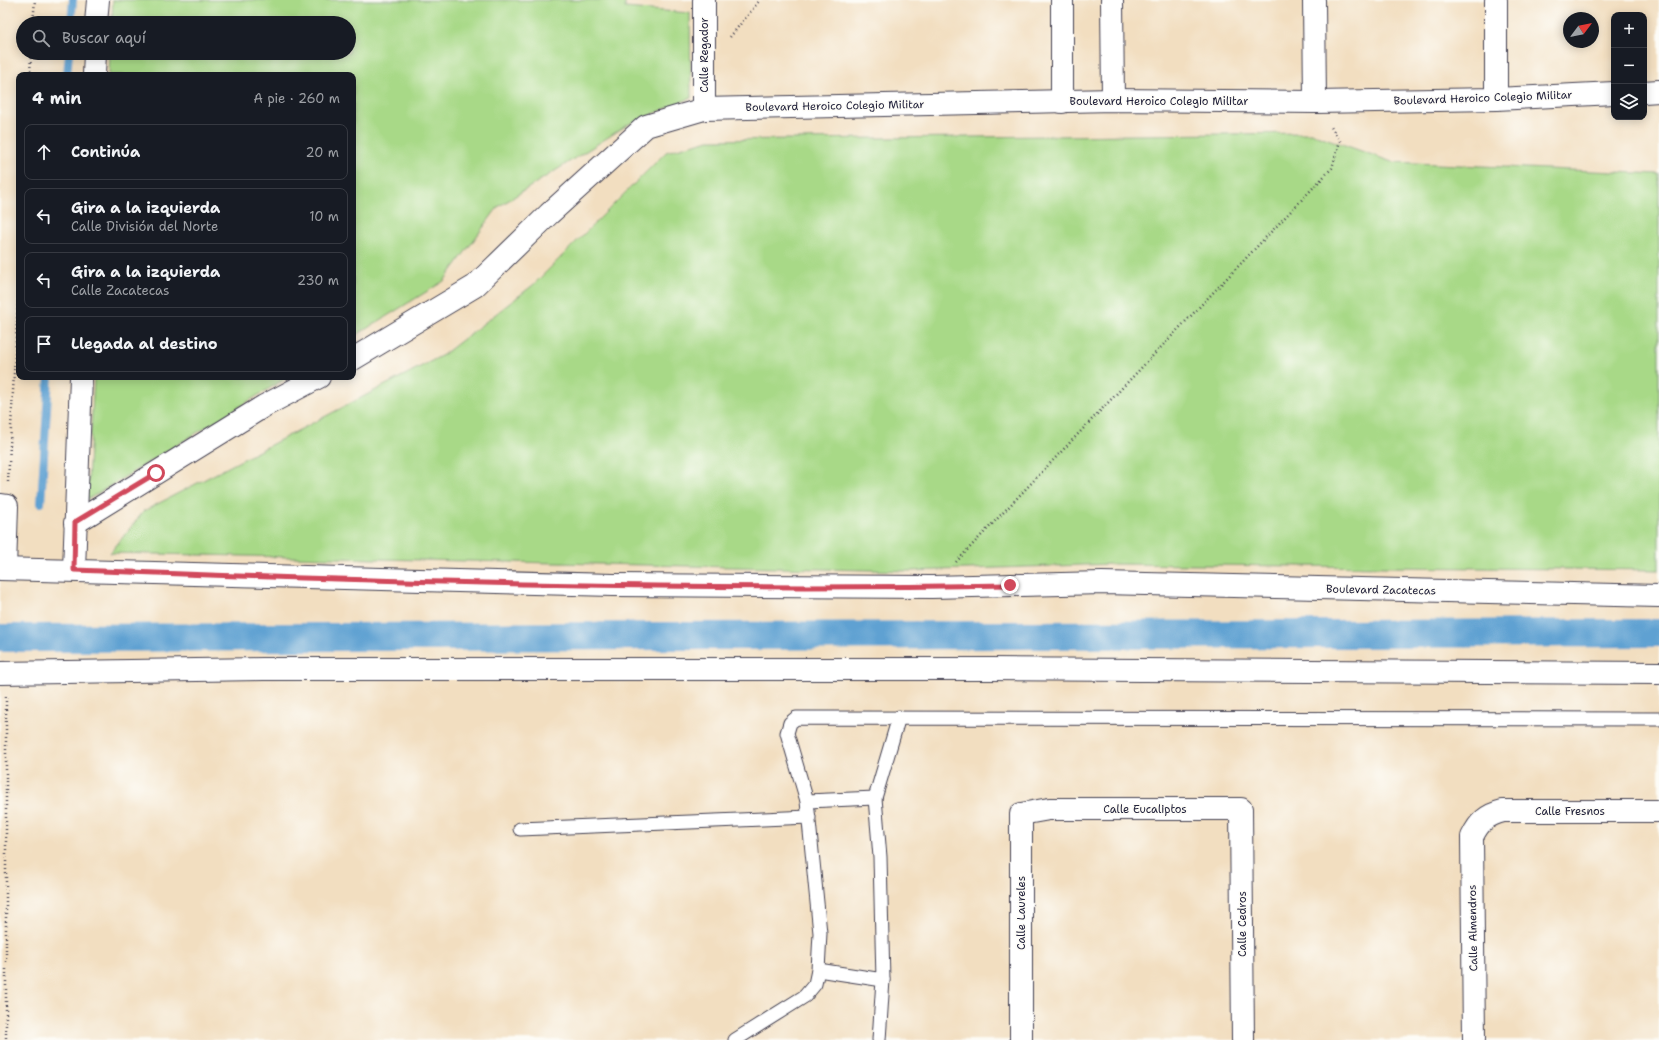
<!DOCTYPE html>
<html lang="es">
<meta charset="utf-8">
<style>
:root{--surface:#171b24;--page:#242831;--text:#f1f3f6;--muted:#9ea1a6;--line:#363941}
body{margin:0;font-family:"Shantell Sans",sans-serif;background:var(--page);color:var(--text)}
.controls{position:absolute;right:12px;top:12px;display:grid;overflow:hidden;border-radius:8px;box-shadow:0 2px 10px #0003}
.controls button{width:36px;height:36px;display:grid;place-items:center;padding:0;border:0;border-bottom:1px solid var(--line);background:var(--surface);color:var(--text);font:20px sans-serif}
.compass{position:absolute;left:1563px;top:12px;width:36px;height:36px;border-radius:50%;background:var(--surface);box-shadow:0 2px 10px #0003;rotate:58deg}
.stop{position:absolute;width:12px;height:12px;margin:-9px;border:3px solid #d1495b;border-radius:50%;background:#fff}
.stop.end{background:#d1495b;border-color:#fff;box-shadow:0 1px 4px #0008}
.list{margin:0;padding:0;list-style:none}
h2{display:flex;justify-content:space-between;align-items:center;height:52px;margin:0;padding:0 16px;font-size:17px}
h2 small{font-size:13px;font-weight:400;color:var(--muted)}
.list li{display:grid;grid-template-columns:26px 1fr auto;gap:12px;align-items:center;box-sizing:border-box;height:56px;margin:0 8px 8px;padding:0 8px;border:1px solid var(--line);border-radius:8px}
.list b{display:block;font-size:15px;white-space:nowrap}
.list p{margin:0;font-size:13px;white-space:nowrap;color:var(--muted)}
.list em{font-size:13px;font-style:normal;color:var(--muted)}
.icon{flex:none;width:22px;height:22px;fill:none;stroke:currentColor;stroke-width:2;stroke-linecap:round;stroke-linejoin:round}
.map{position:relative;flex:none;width:1659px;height:1040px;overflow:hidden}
.search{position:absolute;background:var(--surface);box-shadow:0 2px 10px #0003;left:16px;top:16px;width:340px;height:44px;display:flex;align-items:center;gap:10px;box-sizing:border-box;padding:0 14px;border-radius:22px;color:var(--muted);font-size:15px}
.panel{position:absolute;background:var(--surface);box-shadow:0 2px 10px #0003;left:16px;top:72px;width:340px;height:308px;border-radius:8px}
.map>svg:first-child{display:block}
</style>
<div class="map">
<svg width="1659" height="1040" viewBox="0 0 1659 1040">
<rect width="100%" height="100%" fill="#fdfcf7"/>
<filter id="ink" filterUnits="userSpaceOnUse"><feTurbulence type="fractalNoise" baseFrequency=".025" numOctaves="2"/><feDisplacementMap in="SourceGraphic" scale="8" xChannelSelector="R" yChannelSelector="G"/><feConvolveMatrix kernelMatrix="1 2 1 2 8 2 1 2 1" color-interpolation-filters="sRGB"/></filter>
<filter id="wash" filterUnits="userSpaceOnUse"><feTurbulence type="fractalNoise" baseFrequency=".012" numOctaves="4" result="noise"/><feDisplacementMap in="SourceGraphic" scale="16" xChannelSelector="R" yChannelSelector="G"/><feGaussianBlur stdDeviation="0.9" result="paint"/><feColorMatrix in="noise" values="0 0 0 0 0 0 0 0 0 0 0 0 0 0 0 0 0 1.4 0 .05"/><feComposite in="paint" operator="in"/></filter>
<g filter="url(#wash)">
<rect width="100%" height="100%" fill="#f2dec0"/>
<!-- green -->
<g fill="#a8d987" stroke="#657e61">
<path d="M 113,0 L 625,0 L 625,8 L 690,13 L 691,98 L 629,124 L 498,207 L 444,281 L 353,337 L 353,75 L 109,75 L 110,53 L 349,53 L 349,23 L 112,23 Z"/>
<path d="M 1311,133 L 1392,162 L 1659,174 L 1659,570 L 1113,564 L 911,571 L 110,553 L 144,511 L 443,355 L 533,285 L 666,152 L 709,140 Z"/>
<path d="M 94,377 L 288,377 L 87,500 Z"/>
</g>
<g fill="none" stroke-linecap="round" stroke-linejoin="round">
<!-- stream -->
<g stroke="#5ea1d2" stroke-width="8">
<path d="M 71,23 L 73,0"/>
<path d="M 67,75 L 69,53"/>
<path d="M 41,503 L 49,377"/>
</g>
<!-- canal -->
<path stroke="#5ea1d2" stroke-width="28" d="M 0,638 L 1659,633"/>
</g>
</g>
<g filter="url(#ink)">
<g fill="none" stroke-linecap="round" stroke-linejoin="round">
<defs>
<g id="lane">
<path d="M 807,801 L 875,798"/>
<path d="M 520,829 L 809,817"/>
<path d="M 818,970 L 883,980"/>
<path d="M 735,1040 L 805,996 L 815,984 L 818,970 L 820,933 L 807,801 L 787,733 L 790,723 L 796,718 L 1659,719"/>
<path d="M 879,1040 L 883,980 L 880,857 L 875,798 L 899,717"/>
</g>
<g id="street">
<path d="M 704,0 L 704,109"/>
<path d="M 1062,0 L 1062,102"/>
<path d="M 1112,0 L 1113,100"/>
<path d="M 1314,0 L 1315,102"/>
<path d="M 96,23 L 98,0"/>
<path d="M 94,75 L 95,53"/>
<path d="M 1644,92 L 1659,91"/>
<path d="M 1496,99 L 1496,0"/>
<path d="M 353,359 L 475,286 L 549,214 L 646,126 L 704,109 L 1113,100 L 1315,102 L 1496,99 L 1614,93"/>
<path d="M 0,505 L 7,506 L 5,569"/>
<path d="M 75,523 L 264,406 L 319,377"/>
<path d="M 0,569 L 613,585 L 932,587 L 1102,583 L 1659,596"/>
<path d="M 74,570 L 81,377"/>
<path d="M 0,673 L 263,669 L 989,669 L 1659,673"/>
<path d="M 1021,1040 L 1021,814 L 1049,809 L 1241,809 L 1243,1040"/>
<path d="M 1474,1040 L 1472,837 C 1479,822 1487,815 1503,811 L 1659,811"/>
</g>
</defs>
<!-- lane casing -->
<use href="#lane" stroke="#413e4f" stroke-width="15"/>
<!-- street casing -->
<use href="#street" stroke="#413e4f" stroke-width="24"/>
<!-- path -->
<g stroke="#413e4f" stroke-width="2.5" stroke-dasharray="1 3" stroke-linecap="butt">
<path d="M 33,23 L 35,0"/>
<path d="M 730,37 L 760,0"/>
<path d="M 30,75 L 31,53"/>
<path d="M 8,482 L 19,283"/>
<path d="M 956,562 L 1332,168 L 1340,141 L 1331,127"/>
<path d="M 6,697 L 6,1040"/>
</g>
<!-- lane -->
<use href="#lane" stroke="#fff" stroke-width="13"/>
<!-- street -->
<use href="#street" stroke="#fff" stroke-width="22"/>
</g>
</g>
<g fill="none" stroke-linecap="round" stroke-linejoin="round" filter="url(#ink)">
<!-- route -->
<path stroke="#d1495b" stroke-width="5" d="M 156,473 L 75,522 L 74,570 C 385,582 698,591 1010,585"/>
</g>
<g text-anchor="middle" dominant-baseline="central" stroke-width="3" stroke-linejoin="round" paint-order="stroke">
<!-- street labels -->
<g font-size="11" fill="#22223b" stroke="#fdfcf7">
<text transform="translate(704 55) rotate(-90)">Calle Regador</text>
<text transform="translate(1483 98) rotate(-2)">Boulevard Heroico Colegio Militar</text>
<text x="1159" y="101">Boulevard Heroico Colegio Militar</text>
<text transform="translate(835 106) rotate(-1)">Boulevard Heroico Colegio Militar</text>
<text transform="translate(1381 590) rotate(1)">Boulevard Zacatecas</text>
<text x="1145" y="809">Calle Eucaliptos</text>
<text x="1570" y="811">Calle Fresnos</text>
<text transform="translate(1021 913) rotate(-90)">Calle Laureles</text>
<text transform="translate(1242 924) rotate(-90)">Calle Cedros</text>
<text transform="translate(1473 928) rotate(-91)">Calle Almendros</text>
</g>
</g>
</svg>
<div class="controls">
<button>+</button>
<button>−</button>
<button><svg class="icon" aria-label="layers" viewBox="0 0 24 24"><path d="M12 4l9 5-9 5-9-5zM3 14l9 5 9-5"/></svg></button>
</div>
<svg class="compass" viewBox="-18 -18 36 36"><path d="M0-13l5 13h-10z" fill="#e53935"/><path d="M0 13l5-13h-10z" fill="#9ea1a6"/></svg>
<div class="stop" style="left:156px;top:473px"></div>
<div class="stop end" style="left:1010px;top:585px"></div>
<div class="search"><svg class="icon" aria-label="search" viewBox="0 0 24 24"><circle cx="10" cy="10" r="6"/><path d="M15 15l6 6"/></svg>Buscar aquí</div>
<section class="panel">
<h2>4 min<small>A pie · 260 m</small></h2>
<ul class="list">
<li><svg class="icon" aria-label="ahead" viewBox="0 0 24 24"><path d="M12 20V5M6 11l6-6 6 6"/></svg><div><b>Continúa</b></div><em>20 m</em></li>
<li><svg class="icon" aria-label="left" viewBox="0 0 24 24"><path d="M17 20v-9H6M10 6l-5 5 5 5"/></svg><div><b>Gira a la izquierda</b><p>Calle División del Norte</p></div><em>10 m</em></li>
<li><svg class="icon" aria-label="left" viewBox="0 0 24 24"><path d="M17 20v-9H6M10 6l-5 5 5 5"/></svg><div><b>Gira a la izquierda</b><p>Calle Zacatecas</p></div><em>230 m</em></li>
<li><svg class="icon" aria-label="arrive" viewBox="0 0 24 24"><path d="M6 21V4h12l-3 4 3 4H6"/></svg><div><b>Llegada al destino</b></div></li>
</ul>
</section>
</div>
